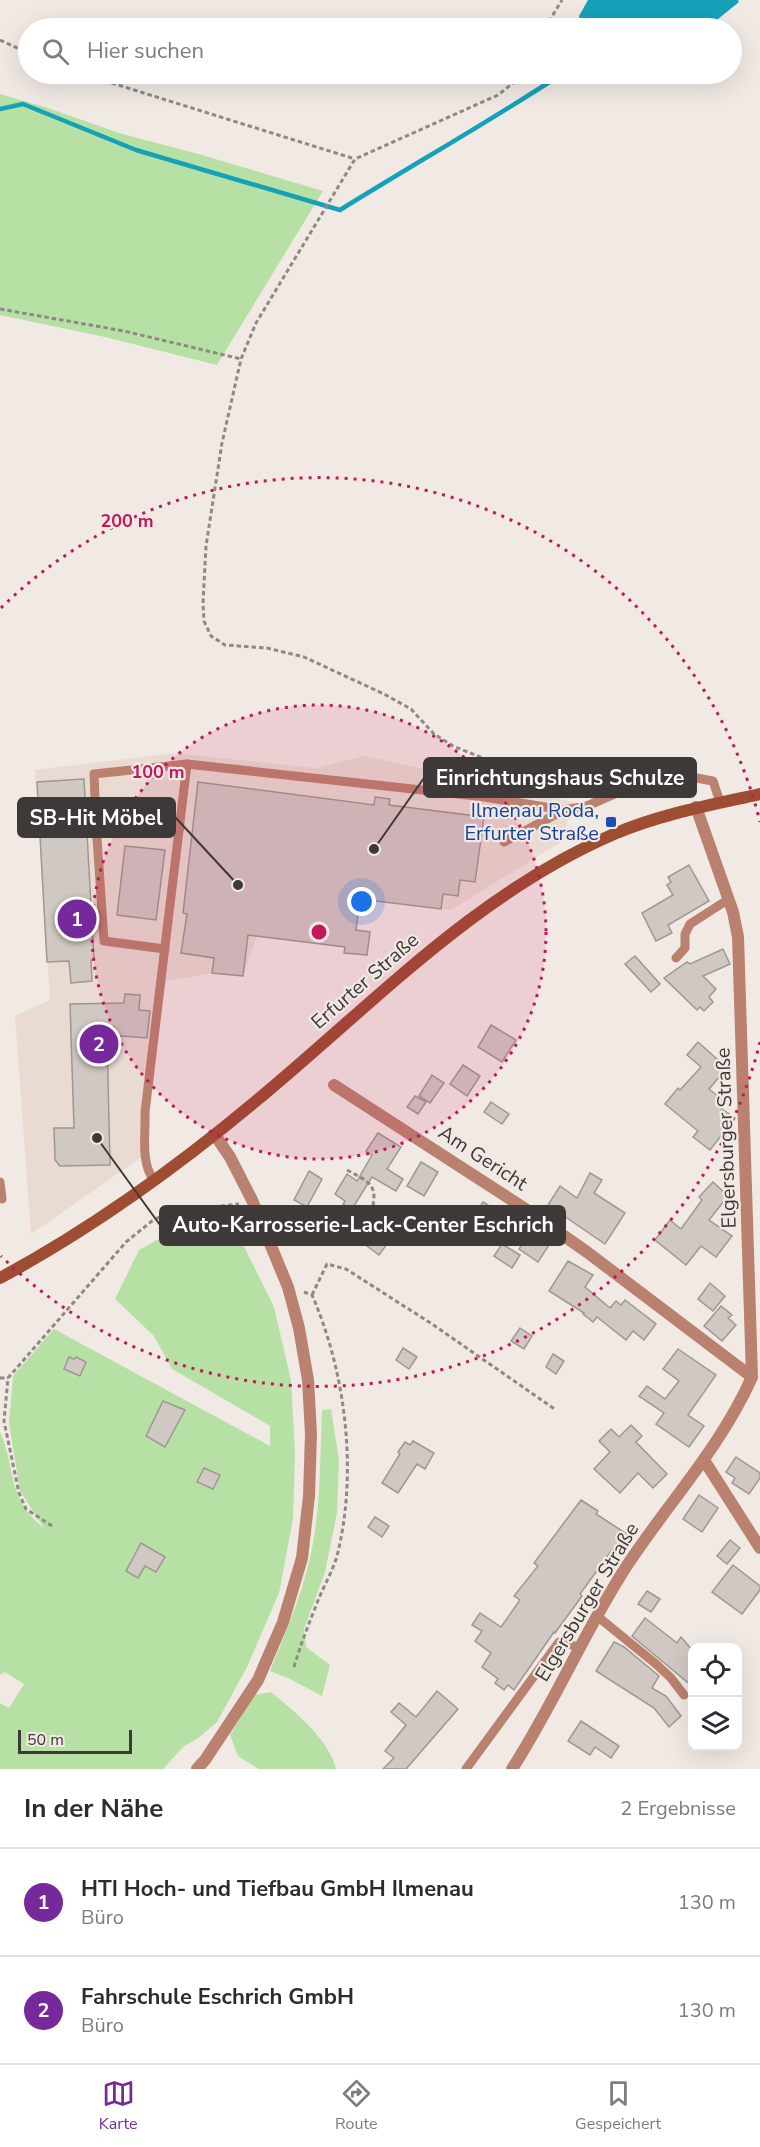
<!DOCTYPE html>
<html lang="de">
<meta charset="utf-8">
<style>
:root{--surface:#fff;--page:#f2f2f3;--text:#2b2b33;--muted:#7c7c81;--line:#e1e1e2;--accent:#77299b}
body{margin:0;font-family:"Nunito Sans",sans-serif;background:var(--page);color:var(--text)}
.controls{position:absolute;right:18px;bottom:18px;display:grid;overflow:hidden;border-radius:12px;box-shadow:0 6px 24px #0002}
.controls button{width:54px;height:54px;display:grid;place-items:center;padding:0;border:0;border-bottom:2px solid var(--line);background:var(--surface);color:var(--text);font:30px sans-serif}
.scale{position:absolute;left:18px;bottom:15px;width:114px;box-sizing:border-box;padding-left:6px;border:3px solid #3d3938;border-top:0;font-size:16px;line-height:21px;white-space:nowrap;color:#3d3938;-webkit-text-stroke:4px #f1e9e4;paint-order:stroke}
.you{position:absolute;left:362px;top:902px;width:21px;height:21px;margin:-15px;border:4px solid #fff;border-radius:50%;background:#1a73e8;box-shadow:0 0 0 9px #1a73e833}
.badge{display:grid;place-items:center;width:39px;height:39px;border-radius:50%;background:var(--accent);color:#fff;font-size:20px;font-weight:700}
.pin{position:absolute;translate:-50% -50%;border:3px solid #fff;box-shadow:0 2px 6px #0006}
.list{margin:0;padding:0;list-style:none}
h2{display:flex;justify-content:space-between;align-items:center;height:78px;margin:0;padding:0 24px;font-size:26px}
h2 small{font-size:20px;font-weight:400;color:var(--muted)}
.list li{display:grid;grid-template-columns:39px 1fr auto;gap:18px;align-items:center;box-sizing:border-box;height:108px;padding:0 24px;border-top:2px solid var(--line)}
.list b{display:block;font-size:22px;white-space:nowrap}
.list p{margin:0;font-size:20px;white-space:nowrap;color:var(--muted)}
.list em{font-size:20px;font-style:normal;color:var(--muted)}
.icon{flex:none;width:33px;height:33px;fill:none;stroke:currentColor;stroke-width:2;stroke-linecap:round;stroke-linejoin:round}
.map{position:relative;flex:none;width:760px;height:1769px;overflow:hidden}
.search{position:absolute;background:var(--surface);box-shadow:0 6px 24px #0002;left:18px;right:18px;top:18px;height:66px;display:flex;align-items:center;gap:15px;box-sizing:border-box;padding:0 21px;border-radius:33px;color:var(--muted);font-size:22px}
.sheet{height:294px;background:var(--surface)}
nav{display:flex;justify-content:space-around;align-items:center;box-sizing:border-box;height:84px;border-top:2px solid var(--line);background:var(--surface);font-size:16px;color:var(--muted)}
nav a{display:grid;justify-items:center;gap:3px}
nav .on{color:var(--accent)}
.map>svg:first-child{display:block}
</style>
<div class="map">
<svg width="760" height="1769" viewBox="0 0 760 1769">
<rect width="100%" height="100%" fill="#f1e9e4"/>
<!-- built -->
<path fill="#e9dbd2" d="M 174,753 L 315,768 L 365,756 L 574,802 L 561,842 L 451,910 L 360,899 L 356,930 L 370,932 L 367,955 L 344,953 L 345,947 L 257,936 L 243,976 L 212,973 L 161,982 L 145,1112 L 146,1154 L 31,1234 L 15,1016 L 50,1000 L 35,770 Z"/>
<!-- green -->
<g fill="#b7e1a4">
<path d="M 0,94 L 48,108 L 119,133 L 202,155 L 323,191 L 217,365 L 105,337 L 0,315 Z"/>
<path d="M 221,1225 L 234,1226 L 274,1307 L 291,1380 L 295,1454 L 293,1519 L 279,1593 L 247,1667 L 217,1722 L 197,1739 L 184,1746 L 163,1769 L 0,1769 L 0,1703 L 9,1708 L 24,1684 L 5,1672 L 0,1675 L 0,1432 C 17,1470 6,1499 44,1528 L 20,1491 L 9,1423 L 13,1376 L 54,1329 L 270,1446 L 270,1426 L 172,1369 L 154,1336 L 115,1299 L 139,1250 L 166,1235 L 203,1239 Z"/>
<path d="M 331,1409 L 339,1460 L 337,1513 L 325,1572 L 304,1629 L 306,1647 L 330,1665 L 322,1696 L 290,1679 L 270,1671 C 285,1634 301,1597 310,1558 C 321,1509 320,1459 322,1410 Z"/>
<path d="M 271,1692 C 294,1711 329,1739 336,1769 L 259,1769 L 238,1756 L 230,1735 L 254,1695 Z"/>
</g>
<!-- water -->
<path fill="#15a2b8" d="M 588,0 L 738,0 L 739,2 L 707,28 L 580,28 L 579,16 Z"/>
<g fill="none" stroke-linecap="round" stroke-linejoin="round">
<!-- stream -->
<path stroke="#15a2b8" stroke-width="4.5" d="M 0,109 L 23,104 L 136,150 L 340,210 C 414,164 490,121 562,74"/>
</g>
<!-- building -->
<g fill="#d0c8c3" stroke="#9f9792" stroke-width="1.5">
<path d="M 84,779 L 94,960 L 91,960 L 92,981 L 71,983 L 69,961 L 47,962 L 37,782 Z"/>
<path d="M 198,782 L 374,805 L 375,797 L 390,799 L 389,805 L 484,817 L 475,882 L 460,880 L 458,896 L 443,894 L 441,909 L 360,899 L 356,930 L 370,932 L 367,955 L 344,953 L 345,947 L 248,935 L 243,976 L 212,973 L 214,958 L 181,953 L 187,914 L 183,913 Z"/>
<path d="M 125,846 L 165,850 L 156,920 L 117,915 Z"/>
<path d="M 689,865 L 709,901 L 668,925 L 672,933 L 656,941 L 642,913 L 673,895 L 667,885 L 671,882 L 668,877 Z"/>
<path d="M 723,949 L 730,964 L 703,976 L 716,989 L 709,997 L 713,1002 L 704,1011 L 700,1007 L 697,1010 L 664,978 L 687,962 L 690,964 Z"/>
<path d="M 635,956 L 660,984 L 651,992 L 625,964 Z"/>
<path d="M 125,994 L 140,995 L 139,1010 L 150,1011 L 147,1038 L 107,1035 L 110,1165 L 60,1166 L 55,1160 L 54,1128 L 74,1128 L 70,1004 L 124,1003 Z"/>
<path d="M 491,1025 L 516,1040 L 502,1062 L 478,1047 Z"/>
<path d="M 698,1042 L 727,1068 L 709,1089 L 724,1101 L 719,1107 L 735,1118 L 710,1150 L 693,1137 L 698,1131 L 665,1104 L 678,1088 L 680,1090 L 701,1067 L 687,1055 Z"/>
<path d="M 463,1065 L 480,1076 L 467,1096 L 450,1084 Z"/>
<path d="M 432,1075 L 444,1083 L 430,1103 L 419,1096 Z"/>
<path d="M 415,1096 L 426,1102 L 418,1114 L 407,1107 Z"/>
<path d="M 491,1102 L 509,1114 L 502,1124 L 484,1112 Z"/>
<path d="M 378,1133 L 401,1147 L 387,1169 L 403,1179 L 396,1191 L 372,1177 L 352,1209 L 343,1204 L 345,1201 L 335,1194 L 347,1174 L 357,1181 L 372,1155 L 366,1151 Z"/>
<path d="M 421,1162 L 438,1172 L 424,1196 L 407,1186 Z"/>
<path d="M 309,1171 L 322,1179 L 307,1207 L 294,1200 Z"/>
<path d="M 590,1173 L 602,1180 L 594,1193 L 625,1213 L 605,1244 L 548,1205 L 560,1186 L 577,1198 Z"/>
<path d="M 713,1182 L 728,1196 L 709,1220 L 732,1236 L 716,1257 L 701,1246 L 686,1265 L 655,1240 L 670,1220 L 681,1229 L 702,1200 L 699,1197 Z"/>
<path d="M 483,1202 L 500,1213 L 488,1232 L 471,1220 Z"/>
<path d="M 530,1232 L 549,1245 L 538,1262 L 519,1249 Z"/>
<path d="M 374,1235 L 387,1244 L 379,1255 L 367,1246 Z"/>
<path d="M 502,1244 L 520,1255 L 512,1268 L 494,1256 Z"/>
<path d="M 568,1261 L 593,1275 L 585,1287 L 610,1308 L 616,1301 L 621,1305 L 625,1300 L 656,1324 L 644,1340 L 633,1331 L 626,1340 L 597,1317 L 593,1322 L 583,1314 L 584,1313 L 549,1291 Z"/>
<path d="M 710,1283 L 725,1296 L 713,1311 L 698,1299 Z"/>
<path d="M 721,1306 L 732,1315 L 728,1318 L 736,1325 L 722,1341 L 704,1326 Z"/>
<path d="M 520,1328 L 532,1336 L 524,1349 L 511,1341 Z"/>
<path d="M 403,1348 L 417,1357 L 409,1369 L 396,1360 Z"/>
<path d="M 678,1349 L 716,1375 L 688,1415 L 704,1426 L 689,1447 L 656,1424 L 664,1413 L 639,1396 L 647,1386 L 665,1399 L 679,1381 L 663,1369 Z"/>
<path d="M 553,1354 L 564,1361 L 556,1374 L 546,1367 Z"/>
<path d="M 69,1357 L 74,1359 L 76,1357 L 86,1362 L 80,1376 L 64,1369 Z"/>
<path d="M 163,1401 L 185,1410 L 165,1447 L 146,1436 Z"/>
<path d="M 631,1425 L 642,1436 L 636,1442 L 667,1474 L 653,1488 L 638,1473 L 620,1493 L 594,1469 L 610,1452 L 599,1441 L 611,1429 L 619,1437 Z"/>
<path d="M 413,1441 L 434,1453 L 425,1469 L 417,1464 L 398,1493 L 382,1483 L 400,1454 L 398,1452 L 405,1442 L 410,1445 Z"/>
<path d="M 736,1457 L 760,1473 L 760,1478 L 749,1494 L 732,1483 L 735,1478 L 726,1472 Z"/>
<path d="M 204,1468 L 220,1475 L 213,1489 L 197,1482 Z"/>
<path d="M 699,1495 L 718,1508 L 702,1532 L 683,1519 Z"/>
<path d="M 581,1500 L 598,1511 L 596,1514 L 630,1536 L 618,1554 L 612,1550 L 580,1594 L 582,1596 L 555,1633 L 554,1632 L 514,1690 L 508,1685 L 504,1690 L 495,1683 L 498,1679 L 482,1667 L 491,1653 L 475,1641 L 482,1631 L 472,1625 L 480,1613 L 501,1627 L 520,1600 L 514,1596 L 538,1566 L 534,1563 Z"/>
<path d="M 375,1517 L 389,1526 L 382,1537 L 368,1527 Z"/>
<path d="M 730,1540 L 740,1548 L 727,1564 L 717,1556 Z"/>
<path d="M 141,1543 L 165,1557 L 156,1572 L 145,1566 L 138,1578 L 126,1571 Z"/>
<path d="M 733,1565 L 760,1586 L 760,1590 L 742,1614 L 712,1592 Z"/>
<path d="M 647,1591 L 660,1599 L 651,1612 L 638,1604 Z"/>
<path d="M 645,1618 L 677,1643 L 681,1637 L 693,1651 L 693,1687 L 632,1636 Z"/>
<path d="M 614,1642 L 624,1647 L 659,1676 L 652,1688 L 666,1696 L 681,1716 L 669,1727 L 654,1708 L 596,1671 Z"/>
<path d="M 437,1691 L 458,1709 L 406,1769 L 383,1769 L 394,1758 L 385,1751 L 406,1725 L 391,1712 L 399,1703 L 416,1717 Z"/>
<path d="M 581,1721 L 619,1746 L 611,1758 L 595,1747 L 590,1755 L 568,1741 Z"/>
</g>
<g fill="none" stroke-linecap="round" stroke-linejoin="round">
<!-- path -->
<g stroke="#8f8986" stroke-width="3" stroke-dasharray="4.5 3" stroke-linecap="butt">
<path d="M 545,28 L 562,0"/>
<path d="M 0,40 L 28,53"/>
<path d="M 83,74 L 355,159"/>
<path d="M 519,74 L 513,83 L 498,95 L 355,159 L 256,323 L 241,359 L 222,443 L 206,546 L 203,603 L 204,621 L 211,636 L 225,645 L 267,648 L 304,657 L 384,694 L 411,709 L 434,734 L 453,746 L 485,759 L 591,792"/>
<path d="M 0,309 L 124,331 L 241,359"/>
<path d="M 347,1170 C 363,1179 378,1183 373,1204 L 408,1225"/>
<path d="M 312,1295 L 327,1264 L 346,1269 L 432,1324 L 556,1410"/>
<path d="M 0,1378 L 8,1378"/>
<path d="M 52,1526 L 26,1509 L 19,1493 L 4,1421 L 8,1378 L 126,1242 L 152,1221 L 171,1211 L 239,1204"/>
<path d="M 294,1667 C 301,1643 310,1621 319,1598 C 325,1584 333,1570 337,1556 C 358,1473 346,1373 312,1295 L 304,1292"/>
</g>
<!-- lane -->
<g stroke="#bb816f" stroke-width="9">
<path d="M 96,823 L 104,941 L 165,949"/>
<path d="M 180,828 L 96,823 L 94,774 L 187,764"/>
<path d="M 504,842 L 562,811"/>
<path d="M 676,958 L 685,948 L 685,934 L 690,924 L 729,899"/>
<path d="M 154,1180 C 140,1163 146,1133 145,1112 L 187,764 L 485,797 L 563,810 L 587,806 L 626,789 L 674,774 L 713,781 L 720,802"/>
<path d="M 0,1182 L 2,1199"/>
<path d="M 597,1616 L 656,1664 L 671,1678 L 684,1695"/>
<path d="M 466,1769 L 559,1642 L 579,1647"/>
</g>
<!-- street -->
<g stroke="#bb816f" stroke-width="12">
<path d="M 334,1085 L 524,1208 L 587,1252 L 752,1377"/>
<path d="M 704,1460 L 760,1548"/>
<path d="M 197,1769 L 205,1760 L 258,1680 L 283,1622 L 302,1558 L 309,1496 L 311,1434 L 308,1380 L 299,1328 L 288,1287 L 252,1200 L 230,1157 L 215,1135"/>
<path d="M 512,1769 C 554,1704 584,1632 626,1567 C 668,1503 721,1447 752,1377 L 738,937 L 733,912 L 696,807"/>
</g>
<!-- secondary -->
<path stroke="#9e4c32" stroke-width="12" d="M 0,1278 C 91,1229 177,1167 256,1101 C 371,1006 475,894 614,834 C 661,814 711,805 760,794"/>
</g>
<!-- distance rings -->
<circle cx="319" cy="932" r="227" fill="#c2185b" fill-opacity=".12"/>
<g fill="none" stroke="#c2185b" stroke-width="3" stroke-dasharray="3 6">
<circle cx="319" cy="932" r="227"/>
<path d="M760 1042A454 454 0 0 1 1 1256M1 608A454 454 0 0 1 760 822"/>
</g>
<!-- markers -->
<rect fill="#1a4fb4" stroke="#f1e9e4" stroke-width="2" x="605" y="816" width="12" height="12" rx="3"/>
<g text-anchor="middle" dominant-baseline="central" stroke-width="4.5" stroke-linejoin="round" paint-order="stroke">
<!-- transit labels -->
<g font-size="20" fill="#164399" stroke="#f1e9e4" text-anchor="end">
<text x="599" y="810">Ilmenau Roda,<tspan x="599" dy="23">Erfurter Straße</tspan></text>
</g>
<!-- street labels -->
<g font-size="20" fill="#3d3938" stroke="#f1e9e4">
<text transform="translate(365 981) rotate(-41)">Erfurter Straße</text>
<text transform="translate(726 1138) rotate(-92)">Elgersburger Straße</text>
<text transform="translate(483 1158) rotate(33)">Am Gericht</text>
<text transform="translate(587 1602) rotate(-59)">Elgersburger Straße</text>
</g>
</g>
<circle cx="319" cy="932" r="9" fill="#c2185b" stroke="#f1e9e4" stroke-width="3"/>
<g font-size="18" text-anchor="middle" font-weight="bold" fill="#c2185b" stroke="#f1e9e4" stroke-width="4.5" stroke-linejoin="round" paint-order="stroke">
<text x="127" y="527">200 m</text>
<text x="158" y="778">100 m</text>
</g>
<!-- callouts -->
<path fill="none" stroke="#3d3938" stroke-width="2" d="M374 849L424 778M238 885L175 817M97 1138L160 1225"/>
<g fill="#3d3938" stroke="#f1e9e4" stroke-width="2">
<circle cx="374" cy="849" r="6"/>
<circle cx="238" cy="885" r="6"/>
<circle cx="97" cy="1138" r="6"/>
</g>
<g fill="#3d3938" stroke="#3d3938" stroke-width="2">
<rect x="424" y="758" width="272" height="39" rx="6"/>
<rect x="18" y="798" width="157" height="39" rx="6"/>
<rect x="160" y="1206" width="405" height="39" rx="6"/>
</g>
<g font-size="21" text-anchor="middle" font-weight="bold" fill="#fff">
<text x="560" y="785">Einrichtungshaus Schulze</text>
<text x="96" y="825">SB-Hit Möbel</text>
<text x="363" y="1232">Auto-Karrosserie-Lack-Center Eschrich</text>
</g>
</svg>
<div class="controls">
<button><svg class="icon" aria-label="locate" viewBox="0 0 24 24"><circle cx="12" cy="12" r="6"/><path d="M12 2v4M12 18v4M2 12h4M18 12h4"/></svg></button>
<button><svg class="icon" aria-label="layers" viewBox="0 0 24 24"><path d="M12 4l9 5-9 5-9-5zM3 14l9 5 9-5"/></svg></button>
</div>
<div class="scale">50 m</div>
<div class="you"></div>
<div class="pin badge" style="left:77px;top:919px">1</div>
<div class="pin badge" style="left:99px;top:1044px">2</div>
<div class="search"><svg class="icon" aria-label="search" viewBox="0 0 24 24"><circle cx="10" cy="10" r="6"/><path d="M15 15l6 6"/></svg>Hier suchen</div>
</div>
<section class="sheet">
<h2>In der Nähe<small>2 Ergebnisse</small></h2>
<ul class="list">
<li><span class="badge">1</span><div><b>HTI Hoch- und Tiefbau GmbH Ilmenau</b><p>Büro</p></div><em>130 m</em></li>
<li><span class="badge">2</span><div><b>Fahrschule Eschrich GmbH</b><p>Büro</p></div><em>130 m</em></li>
</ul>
</section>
<nav>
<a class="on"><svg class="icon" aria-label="map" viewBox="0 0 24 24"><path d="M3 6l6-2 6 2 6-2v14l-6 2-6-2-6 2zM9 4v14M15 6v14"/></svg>Karte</a>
<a><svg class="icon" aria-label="directions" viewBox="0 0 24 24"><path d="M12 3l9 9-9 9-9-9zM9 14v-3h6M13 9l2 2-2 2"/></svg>Route</a>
<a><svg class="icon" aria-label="saved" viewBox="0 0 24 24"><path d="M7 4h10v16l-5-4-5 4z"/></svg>Gespeichert</a>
</nav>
